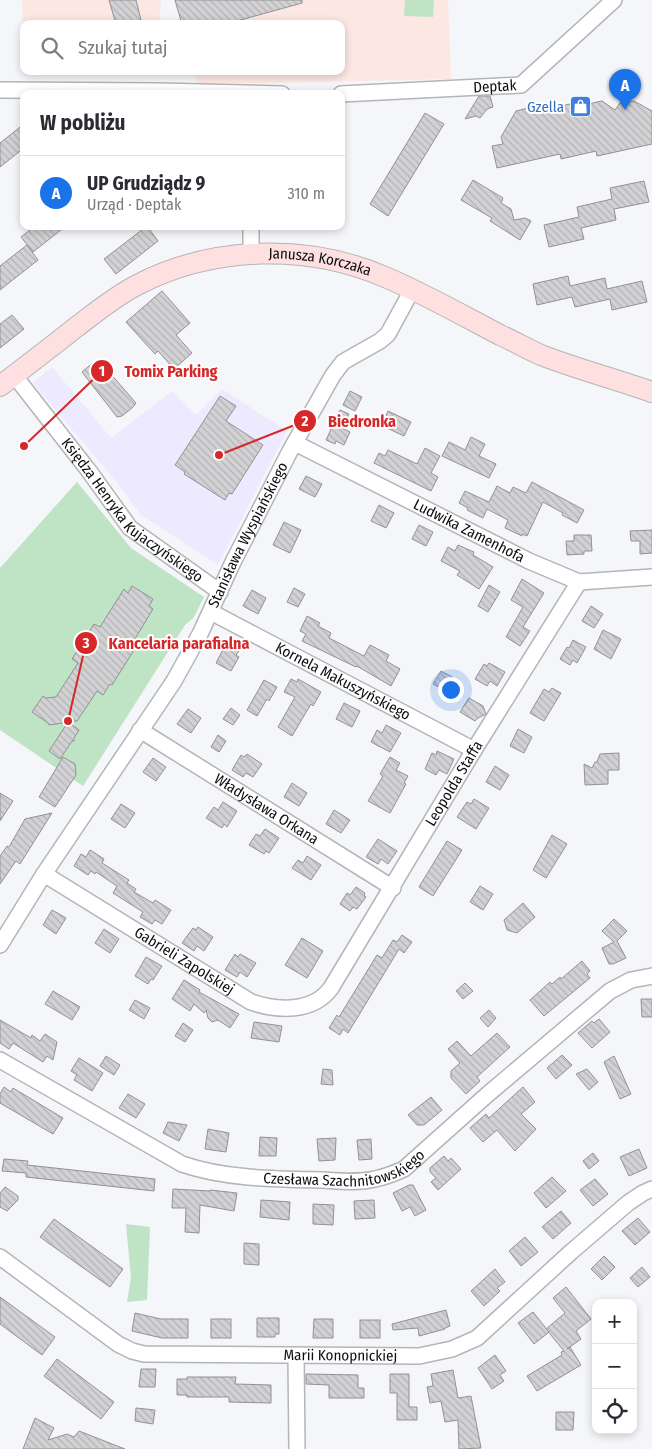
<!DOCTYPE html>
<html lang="pl">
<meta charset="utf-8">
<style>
:root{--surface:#fff;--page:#f2f2f3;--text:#2b2b33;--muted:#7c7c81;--line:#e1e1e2;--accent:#1a73e8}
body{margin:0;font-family:"Fira Sans Condensed",sans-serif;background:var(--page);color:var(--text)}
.controls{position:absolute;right:15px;bottom:15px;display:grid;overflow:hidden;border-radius:10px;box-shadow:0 2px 8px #0003}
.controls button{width:45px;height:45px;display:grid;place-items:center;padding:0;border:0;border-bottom:1px solid var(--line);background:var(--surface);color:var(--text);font:25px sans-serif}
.you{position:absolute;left:450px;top:689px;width:18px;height:18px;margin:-12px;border:4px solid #fff;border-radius:50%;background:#1a73e8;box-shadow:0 0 0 8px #1a73e833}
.badge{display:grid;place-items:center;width:32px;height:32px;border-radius:50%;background:var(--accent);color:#fff;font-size:16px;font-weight:700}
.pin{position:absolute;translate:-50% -41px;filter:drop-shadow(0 1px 2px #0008)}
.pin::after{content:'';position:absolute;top:26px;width:18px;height:15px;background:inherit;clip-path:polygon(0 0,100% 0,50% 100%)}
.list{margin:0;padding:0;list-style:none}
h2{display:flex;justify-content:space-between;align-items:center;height:65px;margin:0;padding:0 20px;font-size:21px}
h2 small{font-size:16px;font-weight:400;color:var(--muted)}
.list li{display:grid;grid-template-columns:32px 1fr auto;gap:15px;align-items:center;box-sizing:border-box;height:75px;padding:0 20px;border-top:1px solid var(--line)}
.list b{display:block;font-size:19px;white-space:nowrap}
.list p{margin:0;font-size:16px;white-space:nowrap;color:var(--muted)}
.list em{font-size:16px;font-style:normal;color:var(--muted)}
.icon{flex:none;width:28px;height:28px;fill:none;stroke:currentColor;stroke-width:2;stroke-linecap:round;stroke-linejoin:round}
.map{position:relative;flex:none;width:652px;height:1449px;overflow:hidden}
.search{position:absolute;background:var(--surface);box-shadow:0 2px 8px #0003;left:20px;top:20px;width:325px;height:55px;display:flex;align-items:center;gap:12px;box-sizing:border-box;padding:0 18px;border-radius:10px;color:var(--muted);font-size:19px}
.panel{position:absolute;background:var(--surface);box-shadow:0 2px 8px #0003;left:20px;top:90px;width:325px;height:140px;border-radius:10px}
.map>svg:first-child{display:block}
</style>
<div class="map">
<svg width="652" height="1449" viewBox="0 0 652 1449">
<defs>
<pattern id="building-back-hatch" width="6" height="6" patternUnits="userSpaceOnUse" patternTransform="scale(1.25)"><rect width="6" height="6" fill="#d2d2d5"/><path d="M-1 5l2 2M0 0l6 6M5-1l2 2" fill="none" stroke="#b3b3b6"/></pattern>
</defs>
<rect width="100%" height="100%" fill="#f5f6f9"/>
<!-- commercial -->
<path fill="#ede9ff" d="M 52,367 L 111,438 L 172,391 L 196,415 L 222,389 L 287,431 L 218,565 L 141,515 L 118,484 L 33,383 Z"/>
<!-- education -->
<g fill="#fce7e2">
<path d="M 22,0 L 161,0 L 159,24 L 24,24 L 24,42 Z"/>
<path d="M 174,0 L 448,0 L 451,79 L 260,83 L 197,83 L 194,71 L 341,71 L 341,24 L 181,24 Z"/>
</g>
<!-- green -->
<g fill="#bee3c5">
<path d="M 405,0 L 434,0 L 433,17 L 404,16 Z"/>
<path d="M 77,482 L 131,548 L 204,597 L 194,617 L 185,625 L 83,786 L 0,730 L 0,568 Z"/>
<path d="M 126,1224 L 150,1227 L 147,1300 L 127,1302 L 131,1278 Z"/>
</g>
<!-- building -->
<g fill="url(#building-back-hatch)" stroke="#929194">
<path d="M 109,0 L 136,0 L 142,24 L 116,24 Z"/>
<path d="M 175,0 L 302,0 L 302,3 L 226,24 L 182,24 Z"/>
<path d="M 479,96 L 490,96 L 493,107 L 487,109 L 480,118 L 476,116 L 465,119 Z"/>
<path d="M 602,101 L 615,110 L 620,103 L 634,101 L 652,111 L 652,144 L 597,156 L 596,151 L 561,159 L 560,154 L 497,168 L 492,146 L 503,144 L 501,137 L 516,111 L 536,106 L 543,110 L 579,102 L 583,105 Z"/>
<path d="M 425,113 L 444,124 L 388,216 L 370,204 Z"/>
<path d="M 24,124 L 24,148 L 0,167 L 0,143 Z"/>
<path d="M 473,180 L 503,198 L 501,203 L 511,209 L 514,220 L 525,218 L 531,221 L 520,240 L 490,221 L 492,218 L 461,200 Z"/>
<path d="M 644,181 L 649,202 L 614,209 L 616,220 L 581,228 L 584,239 L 549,247 L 544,225 L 579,217 L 577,207 L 612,199 L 610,188 Z"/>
<path d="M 35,226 L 66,226 L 33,252 L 21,237 Z"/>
<path d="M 147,226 L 158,241 L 116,274 L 104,259 Z"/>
<path d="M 27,245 L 38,260 L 0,290 L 0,266 Z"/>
<path d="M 568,276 L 570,286 L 605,278 L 607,289 L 642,281 L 647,302 L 612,310 L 610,299 L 575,307 L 572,297 L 537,305 L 533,284 Z"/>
<path d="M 162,291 L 190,323 L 176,335 L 192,353 L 174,369 L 158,351 L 155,354 L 126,322 Z"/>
<path d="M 12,315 L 24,329 L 0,348 L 0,324 Z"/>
<path d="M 95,361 L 102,370 L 105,367 L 109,372 L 136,403 L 133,407 L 122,416 L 117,417 L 82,372 Z"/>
<path d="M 350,391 L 362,397 L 355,411 L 343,405 Z"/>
<path d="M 220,396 L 236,406 L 226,421 L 263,445 L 232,494 L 229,493 L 225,500 L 184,474 L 185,472 L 175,465 Z"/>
<path d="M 340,410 L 349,414 L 342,428 L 350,432 L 344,445 L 336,441 L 335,444 L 326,440 Z"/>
<path d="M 388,411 L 411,422 L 404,436 L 387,428 L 390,423 L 384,420 Z"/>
<path d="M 471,437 L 485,444 L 479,456 L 496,464 L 489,478 L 442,456 L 449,442 L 465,450 Z"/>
<path d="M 425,448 L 440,456 L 431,473 L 438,477 L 431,491 L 374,463 L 379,453 L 385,456 L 388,450 L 417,464 Z"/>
<path d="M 306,476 L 322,484 L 315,497 L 299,489 Z"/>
<path d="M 532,482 L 584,510 L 577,523 L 562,515 L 563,513 L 543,502 L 527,536 L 522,534 L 522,536 L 505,528 L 508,520 L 487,509 L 483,518 L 467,510 L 468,508 L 459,503 L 465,491 L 489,502 L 497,486 L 510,493 L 513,487 L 526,493 Z"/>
<path d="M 379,505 L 394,513 L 386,528 L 371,521 Z"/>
<path d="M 284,522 L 301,530 L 290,553 L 273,545 Z"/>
<path d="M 419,525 L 433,532 L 426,546 L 412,539 Z"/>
<path d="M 652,530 L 652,553 L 640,554 L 640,541 L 631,541 L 630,531 Z"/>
<path d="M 574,535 L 591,535 L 592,551 L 584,551 L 584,554 L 567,555 L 566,541 L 574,541 Z"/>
<path d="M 458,545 L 474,552 L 473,555 L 493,567 L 479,589 L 457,575 L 460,571 L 441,561 L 448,547 L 455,551 Z"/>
<path d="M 522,579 L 544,593 L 523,627 L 530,631 L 520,646 L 506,637 L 523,607 L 511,600 Z"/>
<path d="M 489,585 L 500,592 L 488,612 L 478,606 Z"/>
<path d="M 132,586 L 153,599 L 149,606 L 153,609 L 130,647 L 134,650 L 112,685 L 110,684 L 103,695 L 97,691 L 77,721 L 49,725 L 48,723 L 32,712 L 43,696 L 46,698 L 56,697 L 78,663 L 72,659 L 94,624 L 100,627 L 124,589 L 128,593 Z"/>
<path d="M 294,588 L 305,594 L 298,607 L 287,602 Z"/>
<path d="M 252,590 L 266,598 L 258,614 L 243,606 Z"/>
<path d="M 591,606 L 603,614 L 594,628 L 582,621 Z"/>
<path d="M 307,616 L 320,623 L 318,626 L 331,633 L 329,638 L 364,656 L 370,645 L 389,655 L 386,661 L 400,669 L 391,686 L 357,666 L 356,667 L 302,641 L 306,634 L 300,631 Z"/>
<path d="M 603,630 L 621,639 L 611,659 L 594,649 Z"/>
<path d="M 573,640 L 586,647 L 577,663 L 573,660 L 570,665 L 560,659 L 567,647 L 569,648 Z"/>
<path d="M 226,644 L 239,651 L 236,655 L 239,657 L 231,671 L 216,663 Z"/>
<path d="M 489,663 L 505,672 L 497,686 L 490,681 L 487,686 L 475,679 L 484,664 L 487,666 Z"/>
<path d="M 441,671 L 454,678 L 446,691 L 433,684 Z"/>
<path d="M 291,679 L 297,682 L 298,679 L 321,692 L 313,706 L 311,704 L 292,736 L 278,727 L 295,697 L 284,692 Z"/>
<path d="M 264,680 L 277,687 L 269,701 L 267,699 L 257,716 L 247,710 Z"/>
<path d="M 552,688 L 561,693 L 544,721 L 530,713 L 544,689 L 549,692 Z"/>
<path d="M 469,698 L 483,706 L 486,714 L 478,718 L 475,721 L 460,712 Z"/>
<path d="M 344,703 L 360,711 L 352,727 L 336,719 Z"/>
<path d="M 231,708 L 240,715 L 233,725 L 223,719 Z"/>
<path d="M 188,709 L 201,718 L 191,733 L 177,724 Z"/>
<path d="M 68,722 L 79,730 L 74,738 L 74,741 L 72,741 L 60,759 L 49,751 Z"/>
<path d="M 386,725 L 401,733 L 390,752 L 371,742 L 377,730 L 382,733 Z"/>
<path d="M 518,729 L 532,737 L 524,753 L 510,746 Z"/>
<path d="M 218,735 L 226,741 L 219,752 L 211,747 Z"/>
<path d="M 437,751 L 454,759 L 447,774 L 439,770 L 436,775 L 425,769 L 432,753 L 436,755 Z"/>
<path d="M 619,753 L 619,770 L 608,770 L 608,784 L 585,785 L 584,764 L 592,768 L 595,762 L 597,762 L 600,754 Z"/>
<path d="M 247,754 L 262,764 L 253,777 L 246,773 L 243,777 L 232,770 L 241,755 L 244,757 Z"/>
<path d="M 63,757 L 75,764 L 76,775 L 55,807 L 39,797 Z"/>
<path d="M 390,757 L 400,763 L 396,770 L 408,776 L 404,783 L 406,784 L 390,813 L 368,801 L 383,776 L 380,774 Z"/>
<path d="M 153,758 L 166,767 L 156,781 L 143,772 Z"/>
<path d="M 495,766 L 509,775 L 500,790 L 486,782 Z"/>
<path d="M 292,783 L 307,793 L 299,806 L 284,797 Z"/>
<path d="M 0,793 L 13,801 L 0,821 Z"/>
<path d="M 474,799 L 489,808 L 476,829 L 457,817 L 467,802 L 471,804 Z"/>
<path d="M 223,802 L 237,811 L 227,827 L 224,824 L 222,828 L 206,818 L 214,807 L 218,810 Z"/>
<path d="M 121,804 L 135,813 L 125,828 L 111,819 Z"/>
<path d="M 334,810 L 350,820 L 341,833 L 326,824 Z"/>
<path d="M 52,813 L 20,864 L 16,861 L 0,884 L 0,856 L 7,846 L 9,847 L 25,819 Z"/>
<path d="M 265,829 L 279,838 L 269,853 L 266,851 L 264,854 L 249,845 L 256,834 L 260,836 Z"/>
<path d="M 552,835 L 567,844 L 546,878 L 533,870 Z"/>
<path d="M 378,839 L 397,851 L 388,864 L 381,859 L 378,864 L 366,857 Z"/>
<path d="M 447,841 L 462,850 L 433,896 L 419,887 Z"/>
<path d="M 90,850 L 104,859 L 102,863 L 129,880 L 127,883 L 136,889 L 134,892 L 153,903 L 155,900 L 171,910 L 162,924 L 155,920 L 152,924 L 140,917 L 143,912 L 113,893 L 117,886 L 96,872 L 95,874 L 91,871 L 88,875 L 74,866 L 81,854 L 86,857 Z"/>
<path d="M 307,856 L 321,865 L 311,880 L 292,868 L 298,860 L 303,863 Z"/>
<path d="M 480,886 L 493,894 L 483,910 L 470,902 Z"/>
<path d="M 356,887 L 365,893 L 364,895 L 366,897 L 357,909 L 353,907 L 350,911 L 340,904 L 347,893 L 350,895 Z"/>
<path d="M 523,903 L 535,917 L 517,933 L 507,930 L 504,920 Z"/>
<path d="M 52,910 L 66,918 L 56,934 L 43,925 Z"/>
<path d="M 614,919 L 627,931 L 617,941 L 626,958 L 613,964 L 609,964 L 602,948 L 614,942 L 602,931 Z"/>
<path d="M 198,927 L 213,937 L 204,951 L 197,946 L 194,951 L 182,943 L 193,928 L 196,930 Z"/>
<path d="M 104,929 L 119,939 L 110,953 L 95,943 Z"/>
<path d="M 402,935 L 412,942 L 404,953 L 399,949 L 348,1033 L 343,1029 L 340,1035 L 329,1028 L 337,1015 L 339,1017 L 377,955 L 382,958 L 393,940 L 397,942 Z"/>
<path d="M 302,938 L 323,951 L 307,978 L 285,965 Z"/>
<path d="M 235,954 L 238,957 L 240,954 L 256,963 L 247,977 L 240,972 L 237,977 L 225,970 Z"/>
<path d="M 146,957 L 162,966 L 153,980 L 151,979 L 148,984 L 135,976 Z"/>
<path d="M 582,961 L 590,971 L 587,974 L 590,978 L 544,1016 L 530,1000 L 550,982 L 552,984 L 560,977 L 561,979 Z"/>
<path d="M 184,980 L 200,990 L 199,992 L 239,1014 L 230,1028 L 218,1020 L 212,1022 L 208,1018 L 206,1010 L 204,1013 L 194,1004 L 190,1011 L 172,999 Z"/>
<path d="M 465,983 L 473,991 L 463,999 L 456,991 Z"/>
<path d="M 53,991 L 80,1007 L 72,1020 L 45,1004 Z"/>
<path d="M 641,999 L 652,999 L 652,1017 L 642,1017 Z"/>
<path d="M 135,1000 L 150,1008 L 144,1019 L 129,1010 Z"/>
<path d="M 489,1010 L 496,1018 L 488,1027 L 480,1018 Z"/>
<path d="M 599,1019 L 610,1032 L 592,1048 L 578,1033 L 592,1021 L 594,1023 Z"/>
<path d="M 0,1020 L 31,1038 L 32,1035 L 40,1041 L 45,1034 L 57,1042 L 53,1060 L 47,1056 L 43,1062 L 13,1043 L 9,1049 L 0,1043 Z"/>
<path d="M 254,1022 L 282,1026 L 279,1042 L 251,1038 Z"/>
<path d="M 183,1023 L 193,1030 L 185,1042 L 175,1036 Z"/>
<path d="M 497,1033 L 510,1047 L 477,1077 L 480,1081 L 466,1094 L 451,1078 L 451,1071 L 460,1063 L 448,1049 L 457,1041 L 471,1056 Z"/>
<path d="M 562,1055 L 572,1065 L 556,1079 L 547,1068 Z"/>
<path d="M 106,1056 L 120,1065 L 114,1075 L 100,1066 Z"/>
<path d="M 614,1056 L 631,1094 L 620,1099 L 604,1062 Z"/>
<path d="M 79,1058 L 103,1073 L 92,1091 L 74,1080 L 77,1075 L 71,1071 Z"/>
<path d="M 323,1069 L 332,1070 L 333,1085 L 321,1084 Z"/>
<path d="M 587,1069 L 598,1082 L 589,1090 L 576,1074 Z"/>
<path d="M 4,1087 L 11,1092 L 13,1088 L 63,1118 L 53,1134 L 0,1103 L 0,1094 Z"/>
<path d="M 523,1087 L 535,1102 L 521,1114 L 536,1129 L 515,1151 L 497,1130 L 483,1142 L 470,1128 L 486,1114 L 489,1118 Z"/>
<path d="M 128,1094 L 145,1104 L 136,1118 L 119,1108 Z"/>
<path d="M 431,1097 L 442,1110 L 424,1125 L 417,1125 L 408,1115 Z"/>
<path d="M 168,1122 L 187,1125 L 179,1141 L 163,1133 Z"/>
<path d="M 208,1129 L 229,1133 L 226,1152 L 205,1149 Z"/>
<path d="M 260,1137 L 277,1138 L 276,1156 L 259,1156 Z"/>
<path d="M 336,1138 L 335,1160 L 319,1161 L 317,1139 Z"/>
<path d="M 371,1139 L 372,1159 L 359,1160 L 357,1140 Z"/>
<path d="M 639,1149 L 647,1168 L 629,1176 L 620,1157 Z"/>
<path d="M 593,1153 L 599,1161 L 589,1169 L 583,1161 Z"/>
<path d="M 444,1156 L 448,1161 L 451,1158 L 461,1169 L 438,1190 L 431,1182 L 436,1178 L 430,1172 L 430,1168 Z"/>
<path d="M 4,1159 L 28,1161 L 27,1165 L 155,1179 L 154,1191 L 26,1177 L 26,1173 L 2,1171 Z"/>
<path d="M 552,1177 L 566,1191 L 546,1208 L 534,1193 Z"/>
<path d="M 595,1179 L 608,1194 L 593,1206 L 580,1190 Z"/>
<path d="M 409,1185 L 413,1185 L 426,1210 L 415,1216 L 410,1207 L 402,1211 L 393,1193 Z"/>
<path d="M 5,1187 L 18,1196 L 18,1200 L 7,1211 L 0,1207 L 0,1193 Z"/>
<path d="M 173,1189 L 210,1191 L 210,1190 L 237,1193 L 234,1211 L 200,1205 L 199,1233 L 185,1232 L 186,1208 L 172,1208 Z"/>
<path d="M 261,1200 L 290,1202 L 289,1220 L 260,1217 Z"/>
<path d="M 374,1200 L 375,1218 L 355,1219 L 354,1201 Z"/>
<path d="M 313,1204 L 334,1205 L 333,1225 L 313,1224 Z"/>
<path d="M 561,1211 L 571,1223 L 553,1239 L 542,1227 Z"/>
<path d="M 638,1218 L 650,1232 L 635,1245 L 622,1231 Z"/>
<path d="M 54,1219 L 123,1269 L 110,1287 L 40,1237 Z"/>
<path d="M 525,1237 L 538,1252 L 521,1266 L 509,1251 Z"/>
<path d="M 244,1243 L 259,1244 L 259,1265 L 244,1264 Z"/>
<path d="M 604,1256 L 615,1267 L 602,1280 L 591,1269 Z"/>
<path d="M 642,1267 L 650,1277 L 638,1287 L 630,1278 Z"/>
<path d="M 495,1269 L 505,1282 L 497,1288 L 500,1291 L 484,1306 L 471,1291 Z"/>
<path d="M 566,1287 L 591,1319 L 576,1331 L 581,1339 L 567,1349 L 570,1347 L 581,1365 L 537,1391 L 527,1376 L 562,1355 L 561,1352 L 564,1351 L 546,1329 L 565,1313 L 553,1298 Z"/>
<path d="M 0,1297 L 55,1337 L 42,1355 L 0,1324 Z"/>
<path d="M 446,1310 L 450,1326 L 445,1328 L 445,1329 L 419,1336 L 418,1328 L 393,1330 L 392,1324 Z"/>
<path d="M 533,1312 L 549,1332 L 534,1344 L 518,1323 Z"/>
<path d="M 135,1313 L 161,1319 L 188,1319 L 188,1338 L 162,1338 L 132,1331 Z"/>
<path d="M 257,1318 L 279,1318 L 279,1334 L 275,1334 L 275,1337 L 257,1337 Z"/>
<rect x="211" y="1319" width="20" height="19"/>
<path d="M 314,1319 L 333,1319 L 333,1338 L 313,1338 Z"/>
<rect x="360" y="1320" width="20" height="18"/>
<path d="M 495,1355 L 506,1371 L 500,1375 L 504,1381 L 492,1389 L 478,1368 Z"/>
<path d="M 57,1359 L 114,1402 L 101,1419 L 44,1376 Z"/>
<path d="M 141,1369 L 156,1369 L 155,1387 L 139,1387 Z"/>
<path d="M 453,1370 L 458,1398 L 471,1396 L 481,1448 L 459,1449 L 458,1420 L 445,1422 L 441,1401 L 430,1403 L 427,1387 L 433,1386 L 431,1374 Z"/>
<path d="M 306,1374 L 358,1375 L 358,1388 L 364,1388 L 364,1398 L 329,1398 L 329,1385 L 306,1384 Z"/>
<path d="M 390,1374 L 409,1374 L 409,1407 L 417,1407 L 417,1420 L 397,1420 L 397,1393 L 390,1393 Z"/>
<path d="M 187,1377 L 236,1377 L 235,1384 L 271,1385 L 271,1403 L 229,1402 L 229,1397 L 187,1397 L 187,1395 L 177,1395 L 177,1379 L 187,1379 Z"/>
<path d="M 136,1408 L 155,1410 L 153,1424 L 135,1421 Z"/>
<path d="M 556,1412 L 574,1412 L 573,1430 L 556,1430 Z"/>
<path d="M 35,1418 L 54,1428 L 48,1440 L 67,1434 L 74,1437 L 79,1431 L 125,1449 L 23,1449 Z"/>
</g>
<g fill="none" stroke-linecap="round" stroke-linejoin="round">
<defs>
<g id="street">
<path d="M 0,90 L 158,91 L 282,94"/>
<path id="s1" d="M 341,94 L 521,85 L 614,0"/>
<path d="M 251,254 L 251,226"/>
<path id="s2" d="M 14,375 L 89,471 L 130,528 L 220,592"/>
<path id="s3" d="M 295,443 L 529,561 L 579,582 L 652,577"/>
<path id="s4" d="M 211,612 L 474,750"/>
<path id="s5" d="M 140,730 L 393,888"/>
<path id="s6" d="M 44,874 L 251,1002 C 277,1011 313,1013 331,988 L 474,750 L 579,582"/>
<path id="s7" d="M 0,945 L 44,874 L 174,681 L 200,634 L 233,562 L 290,451 L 333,375 L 343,362 L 380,341 L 388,334 L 412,290"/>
<path id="s8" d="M 0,1060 L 182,1164 C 225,1179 277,1179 322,1180 C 340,1181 358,1183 375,1179 C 386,1177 395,1173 404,1169 L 488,1094 L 610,991 L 631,980 L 652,976"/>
<path id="s9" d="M 0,1257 L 118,1344 L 132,1351 L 144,1354 L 419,1356 L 452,1349 L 477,1338 L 571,1252 L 628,1203 L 643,1193 L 652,1189"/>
<path d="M 296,1356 L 297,1449"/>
</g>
<g id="secondary">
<path id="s10" d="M 0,386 C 25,367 50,348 75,328 C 95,313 114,297 137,285 C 212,246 307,243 385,277 C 425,294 462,315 500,335 C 514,341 527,349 541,355 C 577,369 615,379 652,392"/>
</g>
</defs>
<!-- street casing -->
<use href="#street" stroke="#b4b5b8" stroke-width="18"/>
<!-- secondary casing -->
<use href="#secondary" stroke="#b4b5b8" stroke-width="22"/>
<!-- street -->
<use href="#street" stroke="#fff" stroke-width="15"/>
<!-- secondary -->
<use href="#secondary" stroke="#fee0e1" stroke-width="20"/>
</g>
<!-- icons -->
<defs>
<symbol id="shop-square" viewBox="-11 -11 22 22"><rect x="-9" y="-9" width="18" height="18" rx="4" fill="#3f7fe0" stroke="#fff"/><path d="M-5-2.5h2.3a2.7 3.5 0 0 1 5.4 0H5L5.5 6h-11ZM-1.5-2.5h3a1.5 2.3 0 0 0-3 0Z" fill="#fff"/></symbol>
</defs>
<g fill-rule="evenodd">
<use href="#shop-square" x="568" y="94" width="25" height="25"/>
</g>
<g text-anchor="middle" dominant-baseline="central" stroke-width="4" stroke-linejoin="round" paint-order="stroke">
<!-- street labels -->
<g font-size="15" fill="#0d0e0f" stroke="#fff">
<text stroke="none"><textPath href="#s1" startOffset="154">Deptak</textPath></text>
<text stroke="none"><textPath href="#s10" startOffset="359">Janusza Korczaka</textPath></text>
<text stroke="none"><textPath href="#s2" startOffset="181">Księdza Henryka Kujaczyńskiego</textPath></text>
<text stroke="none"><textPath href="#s3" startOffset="195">Ludwika Zamenhofa</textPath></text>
<text stroke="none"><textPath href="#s7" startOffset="480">Stanisława Wyspiańskiego</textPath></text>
<text stroke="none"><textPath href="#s4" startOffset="149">Kornela Makuszyńskiego</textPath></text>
<text stroke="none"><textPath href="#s6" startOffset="569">Leopolda Staffa</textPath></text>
<text stroke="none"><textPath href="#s5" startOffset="149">Władysława Orkana</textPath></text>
<text stroke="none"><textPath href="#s6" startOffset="165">Gabrieli Zapolskiej</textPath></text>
<text stroke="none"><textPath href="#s8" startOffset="376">Czesława Szachnitowskiego</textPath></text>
<text stroke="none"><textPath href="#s9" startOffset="371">Marii Konopnickiej</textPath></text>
</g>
<!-- shop labels -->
<g font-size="15" fill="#366cbe" stroke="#fff" text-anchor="end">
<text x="564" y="107">Gzella</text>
</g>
</g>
<!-- callouts -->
<path fill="none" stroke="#d62828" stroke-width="2" d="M24 446L102 371M219 455L305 421M68 721L86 643"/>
<g fill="#d62828" stroke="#fff" stroke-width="2">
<circle cx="24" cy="446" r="5"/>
<circle cx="219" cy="455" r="5"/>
<circle cx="68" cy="721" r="5"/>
<circle cx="102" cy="371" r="12"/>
<circle cx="305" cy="421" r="12"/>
<circle cx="86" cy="643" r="12"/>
</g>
<g font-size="15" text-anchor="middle" font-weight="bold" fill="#fff">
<text x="102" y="376">1</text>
<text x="305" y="426">2</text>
<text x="86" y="648">3</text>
</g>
<g font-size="16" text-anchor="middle" font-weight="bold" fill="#d62828" stroke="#fff" stroke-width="4" stroke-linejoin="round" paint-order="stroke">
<text x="171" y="377">Tomix Parking</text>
<text x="362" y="427">Biedronka</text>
<text x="179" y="649">Kancelaria parafialna</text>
</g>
</svg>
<div class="controls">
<button>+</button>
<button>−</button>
<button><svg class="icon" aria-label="locate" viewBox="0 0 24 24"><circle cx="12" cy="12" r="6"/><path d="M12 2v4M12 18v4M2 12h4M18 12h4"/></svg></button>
</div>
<div class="you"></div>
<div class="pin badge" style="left:625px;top:110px">A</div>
<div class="search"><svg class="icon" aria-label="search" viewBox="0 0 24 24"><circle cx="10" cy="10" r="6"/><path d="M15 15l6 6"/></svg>Szukaj tutaj</div>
<section class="panel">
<h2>W pobliżu<small></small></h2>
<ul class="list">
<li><span class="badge">A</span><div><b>UP Grudziądz 9</b><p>Urząd · Deptak</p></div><em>310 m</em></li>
</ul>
</section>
</div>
